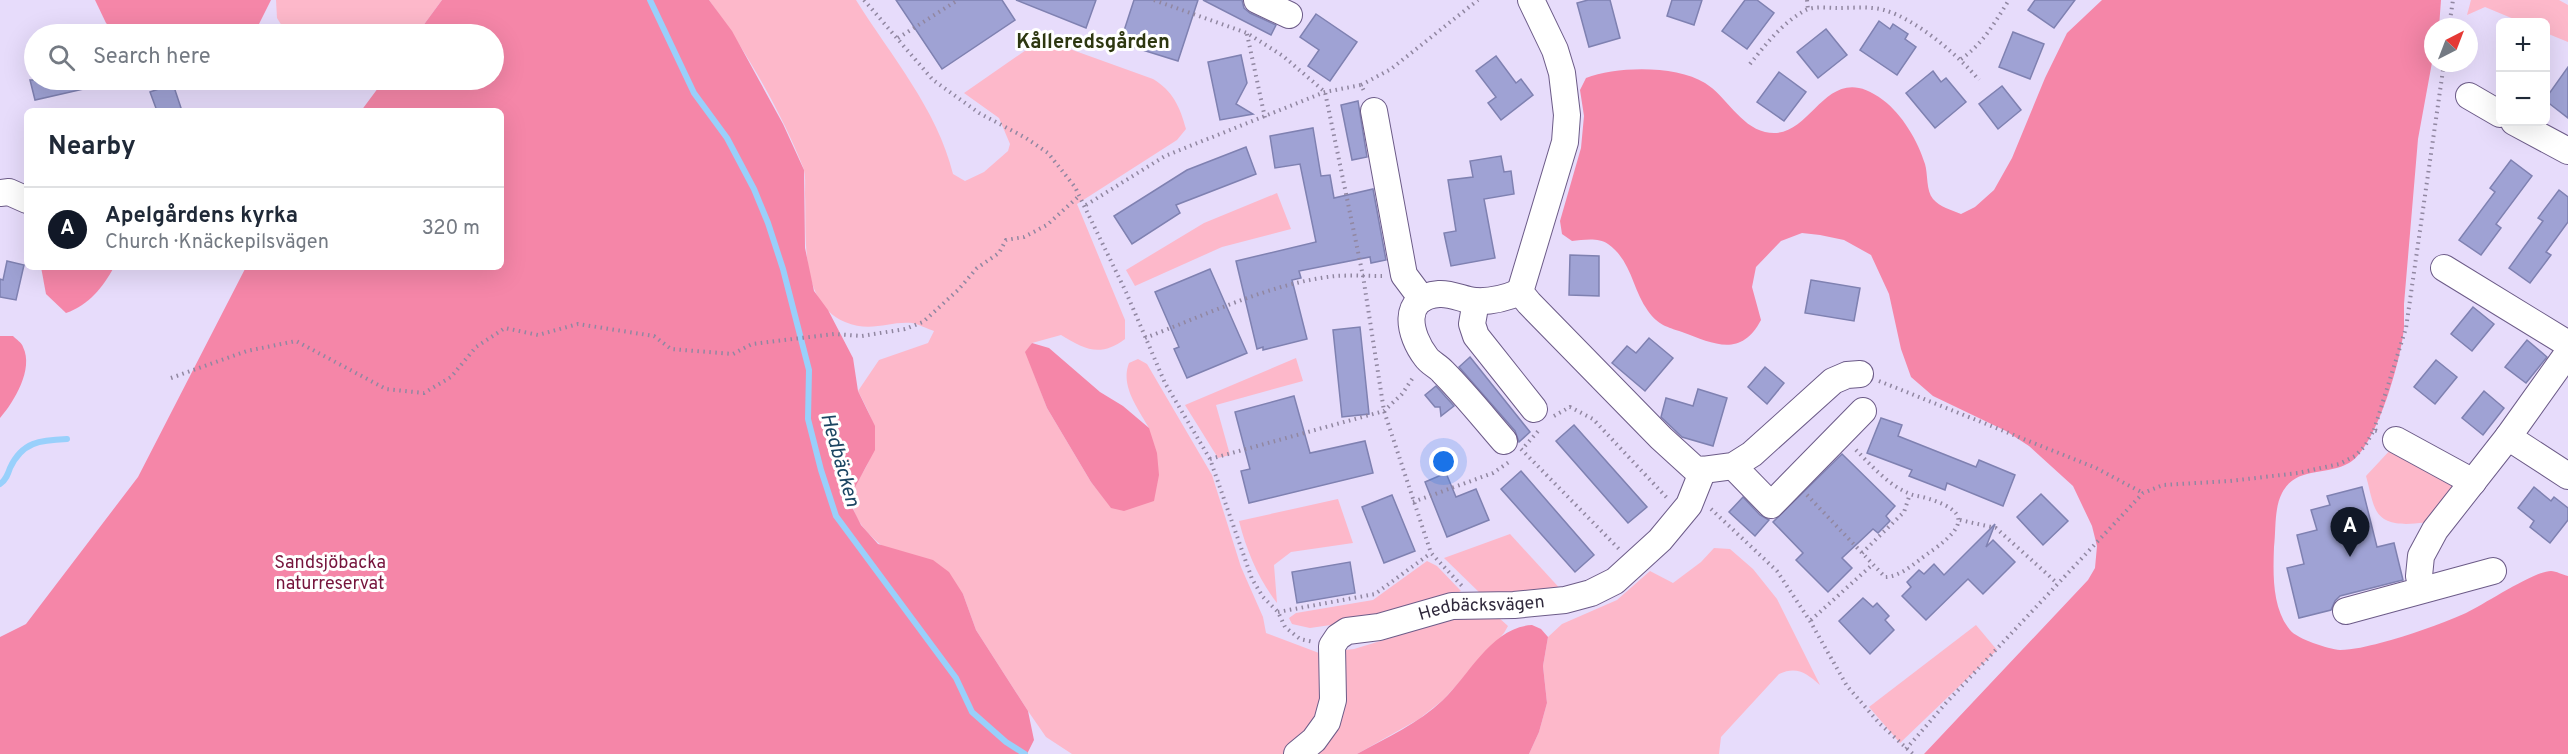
<!DOCTYPE html>
<meta charset="utf-8">
<style>
:root{--surface:#fff;--page:#f6f6f7;--text:#1f2937;--muted:#747a83;--line:#e0e1e3;--accent:#111827}
body{margin:0;font-family:Overpass,sans-serif;background:var(--page);color:var(--text)}
.controls{position:absolute;right:18px;top:18px;display:grid;overflow:hidden;border-radius:9px;box-shadow:0 6px 24px #0002}
.controls button{width:54px;height:54px;display:grid;place-items:center;padding:0;border:0;border-bottom:2px solid var(--line);background:var(--surface);color:var(--text);font:30px sans-serif}
.compass{position:absolute;left:2424px;top:18px;width:54px;height:54px;border-radius:50%;background:var(--surface);box-shadow:0 6px 24px #0002;rotate:42deg}
.you{position:absolute;left:1444px;top:462px;width:21px;height:21px;margin:-15px;border:4px solid #fff;border-radius:50%;background:#1a73e8;box-shadow:0 0 0 9px #1a73e833}
.badge{display:grid;place-items:center;width:39px;height:39px;border-radius:50%;background:var(--accent);color:#fff;font-size:20px;font-weight:700}
.pin{position:absolute;translate:-50% -50px;filter:drop-shadow(0 2px 3px #0008)}
.pin::after{content:'';position:absolute;top:32px;width:21px;height:18px;background:inherit;clip-path:polygon(0 0,100% 0,50% 100%)}
.list{margin:0;padding:0;list-style:none}
h2{display:flex;justify-content:space-between;align-items:center;height:78px;margin:0;padding:0 24px;font-size:26px}
h2 small{font-size:20px;font-weight:400;color:var(--muted)}
.list li{display:grid;grid-template-columns:39px 1fr auto;gap:18px;align-items:center;box-sizing:border-box;height:84px;padding:0 24px;border-top:2px solid var(--line)}
.list b{display:block;font-size:22px;white-space:nowrap}
.list p{margin:0;font-size:20px;white-space:nowrap;color:var(--muted)}
.list em{font-size:20px;font-style:normal;color:var(--muted)}
.icon{flex:none;width:33px;height:33px;fill:none;stroke:currentColor;stroke-width:2;stroke-linecap:round;stroke-linejoin:round}
.map{position:relative;flex:none;width:2568px;height:754px;overflow:hidden}
.search{position:absolute;background:var(--surface);box-shadow:0 6px 24px #0002;left:24px;top:24px;width:480px;height:66px;display:flex;align-items:center;gap:15px;box-sizing:border-box;padding:0 21px;border-radius:33px;color:var(--muted);font-size:22px}
.panel{position:absolute;background:var(--surface);box-shadow:0 6px 24px #0002;left:24px;top:108px;width:480px;height:162px;border-radius:9px}
.map>svg:first-child{display:block}
</style>
<div class="map">
<svg width="2568" height="754" viewBox="0 0 2568 754">
<rect width="100%" height="100%" fill="#e7dcfb"/>
<!-- green -->
<g fill="#fdb8ca">
<path d="M 276,0 L 442,0 L 417,34 L 287,34 L 277,18 Z"/>
<path d="M 709,0 L 856,0 C 891,56 937,109 953,174 L 965,181 L 984,172 L 1008,151 L 1010,144 L 999,118 L 964,93 L 1042,39 L 1153,79 C 1173,91 1180,107 1186,129 L 1177,140 L 1077,204 L 1125,320 L 1125,339 C 1100,358 1084,349 1061,335 L 1032,343 L 1026,352 L 1047,408 L 1091,482 L 1112,508 L 1149,428 C 1138,408 1120,386 1129,363 L 1138,359 L 1147,364 L 1212,475 L 1241,567 L 1263,617 L 1266,633 L 1319,653 L 1354,649 L 1453,619 L 1498,617 L 1508,626 L 1504,633 L 1443,700 L 1419,719 L 1357,754 L 1072,754 L 1046,737 L 1028,711 L 976,630 L 963,594 C 931,575 839,537 854,489 C 856,481 864,472 867,465 C 883,434 872,419 858,391 L 879,360 L 928,343 L 934,331 C 927,329 919,324 912,323 C 889,321 871,333 845,322 C 798,302 807,234 805,194 C 805,186 806,175 803,167 C 781,111 744,48 709,0 Z"/>
<path d="M 2471,0 L 2559,0 L 2568,5 L 2568,42 L 2546,33 L 2546,22 L 2521,22 L 2485,7 L 2467,15 Z"/>
<path d="M 1277,193 L 1291,229 L 1222,247 L 1135,286 L 1126,270 L 1204,223 Z"/>
<path d="M 1296,358 L 1303,381 L 1216,405 L 1230,455 L 1218,458 L 1185,405 Z"/>
<path d="M 2393,447 L 2451,484 L 2457,493 L 2440,521 C 2420,522 2385,532 2375,508 C 2371,499 2369,486 2366,476 Z"/>
<path d="M 1338,499 L 1353,543 L 1291,552 L 1274,565 L 1277,603 C 1258,578 1247,552 1239,521 Z"/>
<path d="M 1510,534 L 1564,593 L 1484,597 L 1444,558 Z"/>
<path d="M 1714,548 L 1730,549 L 1753,569 L 1777,599 L 1820,685 C 1806,673 1797,666 1779,674 L 1721,737 L 1719,754 L 1529,754 L 1539,732 L 1547,703 L 1543,666 L 1548,637 L 1562,624 L 1617,600 L 1650,571 L 1673,583 L 1701,562 Z"/>
<path d="M 1427,561 L 1437,566 L 1461,591 L 1445,598 L 1372,619 L 1310,628 L 1292,624 L 1289,618 L 1296,613 L 1373,600 Z"/>
<path d="M 1976,625 L 1997,650 L 1900,743 L 1869,707 Z"/>
</g>
<!-- forest -->
<g fill="#f586a8">
<path d="M 95,0 L 271,0 L 254,34 L 116,34 L 106,23 Z"/>
<path d="M 442,0 L 709,0 L 732,31 L 783,124 L 804,170 L 805,248 L 814,291 L 828,310 L 853,358 L 858,391 L 875,426 L 875,450 L 854,489 L 852,507 L 861,525 L 878,544 L 933,560 L 949,572 L 963,594 L 976,630 L 1028,711 L 1034,740 L 1027,754 L 0,754 L 0,637 L 26,624 L 138,477 L 246,267 L 501,267 L 501,111 L 361,111 L 384,80 L 494,80 L 494,34 L 417,34 Z"/>
<path d="M 2102,0 L 2441,0 L 2439,27 L 2433,27 L 2433,57 L 2418,139 L 2404,304 C 2404,312 2404,319 2404,327 C 2402,357 2376,449 2349,463 C 2326,476 2296,466 2282,493 C 2274,508 2276,531 2274,547 C 2273,574 2272,608 2290,630 C 2297,639 2328,649 2340,650 C 2352,650 2369,646 2380,643 C 2410,635 2438,625 2466,613 C 2485,604 2534,571 2551,571 C 2556,571 2563,575 2568,576 L 2568,754 L 1924,754 L 2088,580 L 2095,568 L 2097,546 L 2092,526 L 2073,486 L 2029,446 L 2006,431 L 1933,396 L 1911,377 L 1901,349 L 1889,294 L 1871,255 L 1844,240 L 1820,235 L 1802,233 L 1781,241 L 1756,267 L 1752,287 L 1761,320 C 1741,358 1714,344 1682,332 C 1667,327 1658,325 1648,311 C 1632,289 1632,261 1608,244 C 1598,237 1583,240 1572,241 L 1562,234 L 1560,221 L 1581,148 L 1584,116 L 1580,90 L 1586,78 C 1617,66 1676,65 1705,83 C 1726,96 1740,126 1765,132 C 1813,144 1824,55 1883,100 C 1902,114 1918,141 1925,164 C 1928,174 1926,191 1933,199 C 1940,207 1951,210 1961,214 L 1975,207 L 1994,190 L 2012,158 L 2045,78 L 2067,33 Z"/>
<path d="M 41,267 L 114,267 C 103,287 89,305 66,313 L 46,294 Z"/>
<path d="M 0,336 L 13,336 C 16,339 22,343 23,347 C 34,369 14,402 0,418 Z"/>
<path d="M 1032,343 L 1049,348 L 1100,392 L 1123,406 L 1149,428 L 1157,453 L 1159,475 L 1154,501 L 1124,511 L 1111,508 L 1091,482 L 1047,408 L 1025,352 Z"/>
<path d="M 1532,625 L 1541,629 L 1548,637 L 1543,666 L 1547,703 L 1539,732 L 1529,754 L 1357,754 C 1386,738 1419,723 1443,700 C 1470,674 1492,627 1532,625 Z"/>
</g>
<g fill="none" stroke-linecap="round" stroke-linejoin="round">
<!-- stream -->
<g stroke="#99d0fb" stroke-width="6">
<path d="M 650,0 L 694,93 L 727,138 L 754,189 L 768,223 L 783,269 L 809,370 L 808,419 L 821,470 L 836,516 L 956,678 L 972,712 L 1006,742 L 1025,754"/>
<path d="M 0,484 C 6,480 8,474 10,468 C 22,442 40,440 67,439"/>
</g>
</g>
<!-- building -->
<g fill="#9fa2d4" stroke="#7f81b1" stroke-width="1.5">
<path d="M 896,0 L 1002,0 L 1015,20 L 942,69 Z"/>
<path d="M 1016,0 L 1096,0 L 1086,28 Z"/>
<path d="M 1134,0 L 1198,0 L 1178,61 L 1120,43 Z"/>
<path d="M 1203,0 L 1242,0 L 1244,8 L 1250,13 L 1276,25 L 1271,35 Z"/>
<path d="M 1588,0 L 1610,0 L 1620,38 L 1589,47 L 1577,3 Z"/>
<path d="M 1672,0 L 1702,0 L 1694,25 L 1667,16 Z"/>
<path d="M 1745,0 L 1757,0 L 1774,13 L 1747,49 L 1722,31 Z"/>
<path d="M 2035,0 L 2075,0 L 2054,28 L 2028,10 Z"/>
<path d="M 1316,14 L 1357,42 L 1330,81 L 1308,66 L 1319,50 L 1300,37 Z"/>
<path d="M 1879,21 L 1890,29 L 1893,24 L 1908,34 L 1905,39 L 1916,47 L 1897,75 L 1860,50 Z"/>
<path d="M 1826,29 L 1847,55 L 1818,78 L 1797,52 Z"/>
<path d="M 2013,32 L 2044,44 L 2030,79 L 1999,67 Z"/>
<path d="M 1241,55 L 1247,83 L 1236,104 L 1253,114 L 1220,120 L 1208,62 Z"/>
<path d="M 1496,56 L 1516,83 L 1521,79 L 1533,95 L 1501,120 L 1488,103 L 1496,97 L 1476,71 Z"/>
<path d="M 2568,67 L 2568,118 L 2546,101 L 2546,98 Z"/>
<path d="M 1933,71 L 1941,82 L 1946,78 L 1966,102 L 1935,128 L 1906,93 Z"/>
<path d="M 1779,72 L 1806,92 L 1784,121 L 1757,102 Z"/>
<path d="M 30,80 L 97,80 L 97,86 L 35,100 Z"/>
<path d="M 173,84 L 182,111 L 157,111 L 150,92 Z"/>
<path d="M 2002,86 L 2021,110 L 1998,129 L 1979,104 Z"/>
<path d="M 1358,101 L 1367,157 L 1352,160 L 1341,105 Z"/>
<path d="M 1313,128 L 1321,176 L 1330,175 L 1334,198 L 1373,189 L 1386,260 L 1371,263 L 1370,257 L 1299,271 L 1301,278 L 1292,280 L 1307,339 L 1263,350 L 1263,347 L 1257,349 L 1236,261 L 1316,242 L 1300,164 L 1275,168 L 1270,136 Z"/>
<path d="M 1246,147 L 1256,174 L 1176,205 L 1180,213 L 1132,244 L 1114,216 L 1187,170 Z"/>
<path d="M 1501,156 L 1504,172 L 1511,171 L 1514,194 L 1484,199 L 1495,258 L 1451,266 L 1444,233 L 1456,231 L 1448,180 L 1473,177 L 1470,161 Z"/>
<path d="M 2511,160 L 2532,176 L 2496,224 L 2501,228 L 2481,255 L 2459,240 L 2495,192 L 2490,188 Z"/>
<path d="M 2559,190 L 2568,197 L 2568,222 L 2546,252 L 2551,255 L 2530,283 L 2509,268 L 2543,221 L 2538,218 Z"/>
<path d="M 1570,255 L 1599,256 L 1599,296 L 1569,295 Z"/>
<path d="M 7,261 L 24,265 L 16,300 L 0,297 L 0,279 L 3,280 Z"/>
<path d="M 1210,269 L 1247,353 L 1187,378 L 1174,349 L 1179,347 L 1155,292 Z"/>
<path d="M 1811,280 L 1860,288 L 1854,321 L 1805,313 Z"/>
<path d="M 2473,307 L 2494,324 L 2472,351 L 2451,334 Z"/>
<path d="M 1360,327 L 1369,414 L 1342,417 L 1333,330 Z"/>
<path d="M 1649,338 L 1673,358 L 1645,391 L 1612,363 L 1627,346 L 1636,353 Z"/>
<path d="M 2527,340 L 2547,357 L 2526,383 L 2505,367 Z"/>
<path d="M 1470,357 L 1530,432 L 1519,442 L 1515,431 L 1459,367 Z"/>
<path d="M 2436,360 L 2457,377 L 2435,404 L 2414,387 Z"/>
<path d="M 1765,367 L 1784,383 L 1767,404 L 1748,387 Z"/>
<path d="M 1436,386 L 1454,406 L 1441,416 L 1440,407 L 1435,407 L 1425,395 Z"/>
<path d="M 1698,389 L 1727,398 L 1713,446 L 1682,437 L 1661,417 L 1666,398 L 1693,406 Z"/>
<path d="M 2484,391 L 2504,408 L 2483,435 L 2462,418 Z"/>
<path d="M 1294,396 L 1310,453 L 1365,441 L 1373,473 L 1249,503 L 1241,471 L 1250,469 L 1235,412 Z"/>
<path d="M 1881,418 L 1902,425 L 1898,436 L 1976,467 L 1979,460 L 2015,475 L 2003,506 L 1947,483 L 1945,490 L 1909,476 L 1912,470 L 1867,453 Z"/>
<path d="M 1574,425 L 1647,507 L 1628,523 L 1556,441 Z"/>
<path d="M 1842,454 L 1895,506 L 1886,516 L 1890,521 L 1878,533 L 1873,529 L 1842,558 L 1852,568 L 1828,592 L 1796,560 L 1803,553 L 1773,522 Z"/>
<path d="M 1521,471 L 1594,555 L 1575,572 L 1501,489 Z"/>
<path d="M 1446,473 L 1456,497 L 1476,489 L 1489,520 L 1447,537 L 1425,482 Z"/>
<path d="M 2362,487 L 2377,547 L 2394,543 L 2403,580 L 2340,596 L 2335,601 L 2331,610 L 2299,618 L 2287,568 L 2304,564 L 2297,535 L 2317,530 L 2311,510 L 2330,505 L 2327,496 Z"/>
<path d="M 2534,487 L 2551,501 L 2554,497 L 2568,508 L 2568,520 L 2550,543 L 2530,527 L 2534,521 L 2518,508 Z"/>
<path d="M 2041,494 L 2068,521 L 2043,545 L 2017,517 Z"/>
<path d="M 1392,495 L 1415,551 L 1384,563 L 1362,507 Z"/>
<path d="M 1743,497 L 1760,515 L 1769,520 L 1755,536 L 1729,512 Z"/>
<path d="M 1995,524 L 1986,547 L 1993,540 L 2015,562 L 1983,594 L 1968,579 L 1926,620 L 1902,596 L 1911,587 L 1907,582 L 1919,570 L 1924,574 L 1934,564 L 1944,575 Z"/>
<path d="M 1350,562 L 1355,593 L 1297,603 L 1292,572 Z"/>
<path d="M 1863,598 L 1873,607 L 1877,603 L 1889,616 L 1885,620 L 1894,630 L 1870,654 L 1839,621 Z"/>
</g>
<g fill="none" stroke-linecap="round" stroke-linejoin="round">
<defs>
<g id="minor">
<path d="M 1257,0 L 1289,15"/>
<path d="M 1531,0 L 1555,50 L 1562,73 L 1567,115 L 1565,142 L 1520,292 L 1529,303 L 1661,438 L 1695,469 L 1703,470 L 1733,466 L 1752,454 L 1833,381 L 1847,375 L 1860,374"/>
<path d="M 2469,96 L 2500,114"/>
<path d="M 1374,111 L 1404,275 L 1422,299"/>
<path d="M 2514,122 L 2568,151"/>
<path d="M 0,193 L 9,192 L 27,200"/>
<path d="M 2444,268 L 2568,344"/>
<path d="M 1476,301 L 1472,324 L 1476,336 L 1534,409"/>
<path d="M 2508,437 L 2568,476"/>
<path d="M 2396,440 L 2473,482"/>
<path d="M 1504,441 C 1484,418 1465,394 1443,372 C 1438,366 1430,363 1426,357 C 1409,335 1400,297 1439,294 C 1451,293 1464,300 1475,301 C 1491,302 1506,298 1520,292"/>
<path d="M 1733,466 L 1771,505 L 1863,411"/>
<path d="M 2422,589 L 2419,576 L 2421,556 L 2435,530 L 2508,437 L 2568,353"/>
<path d="M 2346,611 L 2493,571"/>
<path id="s1" d="M 1297,754 L 1314,740 L 1327,722 L 1333,700 L 1332,646 L 1338,637 L 1347,631 L 1379,627 L 1452,606 L 1514,605 L 1565,600 L 1591,593 L 1615,581 L 1660,540 L 1689,505 L 1703,470"/>
</g>
</defs>
<!-- minor casing -->
<use href="#minor" stroke="#6c5b88" stroke-width="28"/>
<!-- path -->
<g stroke="#9187a1" stroke-width="4" stroke-dasharray="1.5 4.5" stroke-linecap="butt">
<path d="M 864,0 L 933,80 L 979,113 L 1026,138 L 1048,153 L 1075,187 L 1126,292 L 1165,383 L 1210,459 L 1252,579 L 1263,597 L 1278,612 L 1285,627 L 1300,639 L 1314,642"/>
<path d="M 1154,0 L 1247,33 L 1283,56 L 1325,92 L 1363,276 L 1384,411 L 1431,553 L 1462,586"/>
<path d="M 1807,0 L 1808,10"/>
<path d="M 2449,27 L 2453,0"/>
<path d="M 1247,34 L 1265,118"/>
<path d="M 898,38 L 958,0"/>
<path d="M 1961,59 C 1983,44 1995,22 2009,0"/>
<path d="M 1750,64 C 1766,44 1783,22 1806,10 C 1815,6 1828,8 1838,8 C 1853,8 1869,6 1884,10 C 1916,19 1958,55 1979,80"/>
<path d="M 1361,85 L 1391,69 L 1478,0"/>
<path d="M 1086,205 L 1165,156 L 1325,92 L 1361,85 L 1365,93"/>
<path d="M 1145,338 C 1203,316 1274,282 1336,276 C 1351,275 1367,276 1382,276"/>
<path d="M 171,378 L 247,351 L 296,341 L 386,389 L 424,393 L 451,377 L 476,347 L 505,328 L 538,335 L 578,324 L 654,336 L 671,349 L 733,354 L 752,344 L 834,334 L 862,336 L 905,329 L 923,322 L 958,290 L 977,268 L 999,253 L 1006,240 L 1024,237 L 1047,225 L 1080,195"/>
<path d="M 1879,381 L 2096,468 L 2143,493"/>
<path d="M 1554,416 L 1570,407 L 1593,419 L 1668,499"/>
<path d="M 2374,430 L 2406,328 L 2444,63"/>
<path d="M 1525,446 L 1540,429"/>
<path d="M 1521,449 L 1619,549"/>
<path d="M 1210,459 L 1384,411 L 1402,394 L 1414,376"/>
<path d="M 1807,495 L 1885,577 C 1902,577 1919,559 1933,550 C 1966,526 1970,511 1926,498 C 1920,496 1914,496 1908,493 C 1887,484 1871,465 1855,449"/>
<path d="M 1413,502 L 1493,473 L 1509,462"/>
<path d="M 1711,509 L 1777,571 L 1810,621 L 1847,686 L 1880,724 L 1913,754"/>
<path d="M 1960,520 L 1996,528 L 2057,583"/>
<path d="M 1862,553 L 1904,512 L 1910,494"/>
<path d="M 1278,612 L 1375,594 L 1431,553"/>
<path d="M 1811,620 L 1872,565"/>
<path d="M 1906,749 L 1946,703 L 2143,493 L 2163,485 L 2230,481 L 2298,473 L 2339,464 L 2355,456 L 2365,446 L 2374,430 L 2377,431"/>
</g>
<!-- minor -->
<use href="#minor" stroke="#fff" stroke-width="26"/>
</g>
<g text-anchor="middle" dominant-baseline="central" stroke-width="6" stroke-linejoin="round" paint-order="stroke">
<!-- park labels -->
<g font-size="18" fill="#76143c" stroke="#fff">
<text x="330" y="563">Sandsjöbacka<tspan x="330" dy="21">naturreservat</tspan></text>
</g>
<!-- street labels -->
<g font-size="18" fill="#312a3d" stroke="#fff">
<text stroke="none"><textPath href="#s1" startOffset="280">Hedbäcksvägen</textPath></text>
</g>
<!-- neighbourhood labels -->
<g font-size="20" font-weight="bold" fill="#2d3710" stroke="#fff">
<text x="1093" y="43">Kålleredsgården</text>
</g>
<!-- water labels -->
<g font-size="20" font-style="italic" fill="#1c4562" stroke="#fff">
<text transform="translate(839 460) rotate(74)">Hedbäcken</text>
</g>
</g>
</svg>
<div class="controls">
<button>+</button>
<button>−</button>
</div>
<svg class="compass" viewBox="-18 -18 36 36"><path d="M0-13l5 13h-10z" fill="#e53935"/><path d="M0 13l5-13h-10z" fill="#747a83"/></svg>
<div class="you"></div>
<div class="pin badge" style="left:2350px;top:557px">A</div>
<div class="search"><svg class="icon" aria-label="search" viewBox="0 0 24 24"><circle cx="10" cy="10" r="6"/><path d="M15 15l6 6"/></svg>Search here</div>
<section class="panel">
<h2>Nearby<small></small></h2>
<ul class="list">
<li><span class="badge">A</span><div><b>Apelgårdens kyrka</b><p>Church · Knäckepilsvägen</p></div><em>320 m</em></li>
</ul>
</section>
</div>
